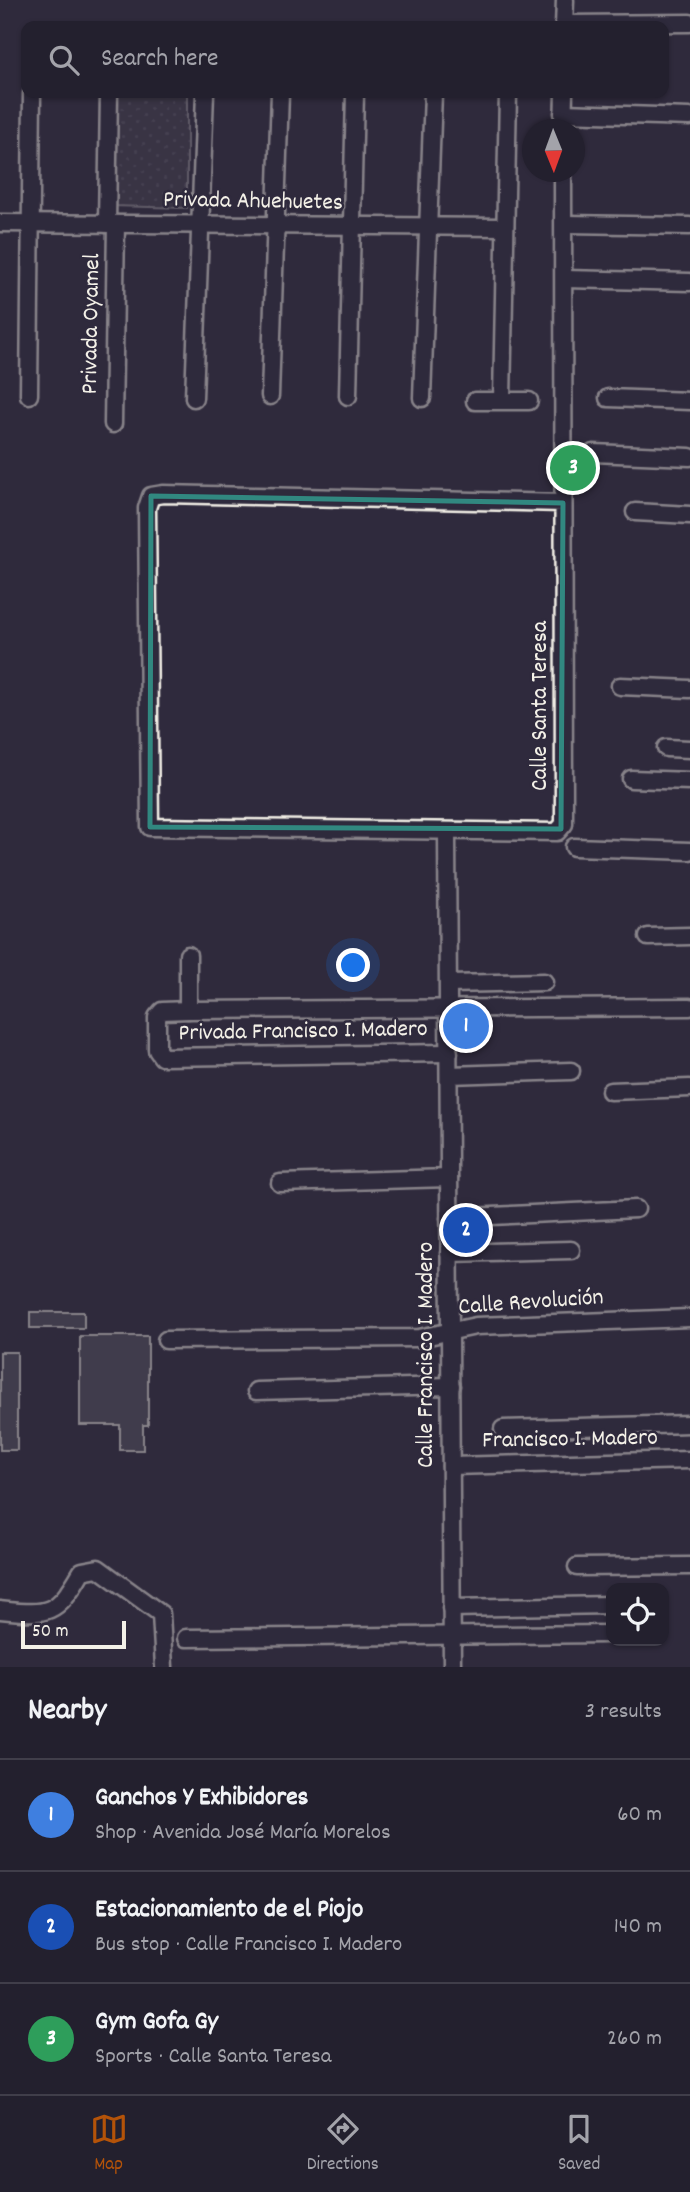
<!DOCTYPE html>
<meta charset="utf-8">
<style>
:root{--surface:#23202e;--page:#2b2836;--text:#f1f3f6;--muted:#a3a3aa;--line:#403e4a;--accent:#b45309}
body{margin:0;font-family:Dekko,sans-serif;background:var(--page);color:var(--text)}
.controls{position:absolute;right:21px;bottom:21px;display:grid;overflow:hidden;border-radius:14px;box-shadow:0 2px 5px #0004}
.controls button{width:63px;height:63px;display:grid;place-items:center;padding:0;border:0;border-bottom:2px solid var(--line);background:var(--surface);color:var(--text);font:35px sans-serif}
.compass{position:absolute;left:522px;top:119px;width:63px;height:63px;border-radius:50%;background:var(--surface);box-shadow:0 2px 5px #0004;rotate:179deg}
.scale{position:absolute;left:21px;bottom:18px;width:105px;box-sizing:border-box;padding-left:7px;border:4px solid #f4f1e8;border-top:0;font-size:19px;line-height:24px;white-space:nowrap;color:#f4f1e8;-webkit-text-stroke:5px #2f2a3d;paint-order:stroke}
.you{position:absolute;left:354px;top:966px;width:24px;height:24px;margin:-18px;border:5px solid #fff;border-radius:50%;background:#1a73e8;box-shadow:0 0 0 10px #1a73e833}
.badge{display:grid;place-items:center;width:46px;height:46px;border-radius:50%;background:var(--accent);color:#fff;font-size:23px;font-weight:700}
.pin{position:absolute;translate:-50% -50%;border:4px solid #fff;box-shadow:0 2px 7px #0006}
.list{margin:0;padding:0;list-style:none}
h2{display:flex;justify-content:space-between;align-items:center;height:91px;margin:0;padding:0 28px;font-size:30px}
h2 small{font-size:23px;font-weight:400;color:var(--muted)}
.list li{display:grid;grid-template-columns:46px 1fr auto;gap:21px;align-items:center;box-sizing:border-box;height:112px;padding:0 28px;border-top:2px solid var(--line)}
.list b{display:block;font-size:26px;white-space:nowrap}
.list p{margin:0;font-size:23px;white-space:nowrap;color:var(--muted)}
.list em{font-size:23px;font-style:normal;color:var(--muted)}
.icon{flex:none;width:38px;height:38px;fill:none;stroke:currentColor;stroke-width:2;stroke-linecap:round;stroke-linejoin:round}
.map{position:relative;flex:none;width:690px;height:1667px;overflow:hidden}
.search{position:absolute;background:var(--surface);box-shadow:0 2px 5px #0004;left:21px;right:21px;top:21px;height:77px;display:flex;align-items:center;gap:18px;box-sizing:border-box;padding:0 24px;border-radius:14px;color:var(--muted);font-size:26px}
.sheet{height:427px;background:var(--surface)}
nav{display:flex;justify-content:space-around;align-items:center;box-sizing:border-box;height:98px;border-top:2px solid var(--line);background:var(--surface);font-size:19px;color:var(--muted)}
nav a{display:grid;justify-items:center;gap:4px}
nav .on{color:var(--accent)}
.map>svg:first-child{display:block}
</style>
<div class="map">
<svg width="690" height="1667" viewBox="0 0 690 1667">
<defs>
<pattern id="park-dots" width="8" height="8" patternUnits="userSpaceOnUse" patternTransform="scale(1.75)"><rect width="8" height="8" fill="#454050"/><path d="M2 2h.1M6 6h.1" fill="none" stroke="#605c69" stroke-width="1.8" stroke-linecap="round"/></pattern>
</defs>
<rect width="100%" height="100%" fill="#2f2a3d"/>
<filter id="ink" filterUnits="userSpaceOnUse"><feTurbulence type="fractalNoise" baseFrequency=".0143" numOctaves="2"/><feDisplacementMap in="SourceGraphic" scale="14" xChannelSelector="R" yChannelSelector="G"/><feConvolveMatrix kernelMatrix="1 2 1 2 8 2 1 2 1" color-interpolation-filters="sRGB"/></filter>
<g filter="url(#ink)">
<!-- park -->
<path fill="url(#park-dots)" stroke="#9c989c" stroke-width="2" d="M 114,93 L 187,93 L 187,208 L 111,206 Z"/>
<!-- building -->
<g fill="#56525f" stroke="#f4f1e8" stroke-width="2">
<rect x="30" y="1312" width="54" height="16"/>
<path d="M 80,1336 L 148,1336 L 148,1425 L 143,1425 L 143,1450 L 120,1450 L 120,1425 L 80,1425 Z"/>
<rect x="0" y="1352" width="17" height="98"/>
</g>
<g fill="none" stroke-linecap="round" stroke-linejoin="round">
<defs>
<g id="street">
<path d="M 564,24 L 690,23"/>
<path d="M 564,26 L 565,0"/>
<path d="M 563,113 L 690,117"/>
<path d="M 563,130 L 564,93"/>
<path d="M 0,223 L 505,227"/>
<path d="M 107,224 L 109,93"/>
<path d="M 566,224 L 690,226"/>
<path d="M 565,279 L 690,282"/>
<path d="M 29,395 L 32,93"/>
<path d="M 270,396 L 280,93"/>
<path d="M 348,396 L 355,93"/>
<path d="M 194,398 L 205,93"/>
<path d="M 422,398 L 433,93"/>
<path d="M 608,398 L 690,401"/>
<path d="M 502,400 L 508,93"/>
<path d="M 475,401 L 529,401"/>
<path d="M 113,424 L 116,224"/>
<path d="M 593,453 L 690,457"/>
<path d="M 563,503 L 163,494 L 151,496 L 147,508 L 150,827 L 557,832 L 564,824 C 563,606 563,389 563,172"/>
<path d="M 635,512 L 690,515"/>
<path d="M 620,686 L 690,689"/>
<path d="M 666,748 L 690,749"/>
<path d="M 631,779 L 690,781"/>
<path d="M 447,832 L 452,1667"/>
<path d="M 574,847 L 690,851"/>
<path d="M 648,937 L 690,936"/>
<path d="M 188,955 L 188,1010"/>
<path d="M 449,984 L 544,982"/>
<path d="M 449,1053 L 162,1057 L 157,1050 L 157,1017 L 162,1011 L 188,1010 L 690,1007"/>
<path d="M 449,1075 L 571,1071"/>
<path d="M 610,1091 L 690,1088"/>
<path d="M 280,1183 L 449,1178"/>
<path d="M 449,1218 L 636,1209"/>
<path d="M 449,1253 L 571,1250"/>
<path d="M 166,1340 L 419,1338 L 476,1326 L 690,1318"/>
<path d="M 256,1391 L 451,1386"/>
<path d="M 503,1429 L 690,1424"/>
<path d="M 451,1466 L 690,1460"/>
<path d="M 577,1567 L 690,1566"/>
<path d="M 451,1608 L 611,1605"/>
<path d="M 0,1610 C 49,1615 56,1616 82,1571 L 98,1568 L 161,1614 L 164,1667"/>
<path d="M 186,1638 L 611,1634"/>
</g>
</defs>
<!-- street casing -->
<use href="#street" stroke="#f4f1e8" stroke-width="21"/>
<!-- street -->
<use href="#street" stroke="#2f2a3d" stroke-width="16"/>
</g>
</g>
<!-- marked area -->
<path d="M0 0H690V1667H0ZM 151,496 L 563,503 L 561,829 L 150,827 Z" fill="#2f2a3d" fill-opacity=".55" fill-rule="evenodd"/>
<path fill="none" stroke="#318880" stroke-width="5" stroke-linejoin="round" d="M 151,496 L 563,503 L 561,829 L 150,827 Z"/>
<g text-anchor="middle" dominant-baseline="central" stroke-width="5" stroke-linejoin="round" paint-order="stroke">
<!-- street labels -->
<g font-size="24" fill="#f4f1e8" stroke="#2f2a3d">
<text transform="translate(253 202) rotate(1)">Privada Ahuehuetes</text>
<text transform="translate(92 324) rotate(-89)">Privada Oyamel</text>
<text transform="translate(541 706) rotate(-90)">Calle Santa Teresa</text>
<text transform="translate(303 1032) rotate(-1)">Privada Francisco I. Madero</text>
<text transform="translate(531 1303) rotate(-4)">Calle Revolución</text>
<text transform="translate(427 1355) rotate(-90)">Calle Francisco I. Madero</text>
<text transform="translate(570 1440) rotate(-1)">Francisco I. Madero</text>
</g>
</g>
</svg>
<div class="controls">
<button><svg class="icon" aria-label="locate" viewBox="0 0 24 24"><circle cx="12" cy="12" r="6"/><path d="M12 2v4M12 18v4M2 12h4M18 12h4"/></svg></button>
</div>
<svg class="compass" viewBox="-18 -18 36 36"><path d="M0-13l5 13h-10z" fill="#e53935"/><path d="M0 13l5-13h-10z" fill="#a3a3aa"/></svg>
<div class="scale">50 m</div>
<div class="you"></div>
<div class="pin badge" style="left:466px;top:1026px;background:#3f7fe0">1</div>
<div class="pin badge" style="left:466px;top:1230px;background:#1a4fb4">2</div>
<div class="pin badge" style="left:573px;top:468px;background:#2e9e5b">3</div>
<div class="search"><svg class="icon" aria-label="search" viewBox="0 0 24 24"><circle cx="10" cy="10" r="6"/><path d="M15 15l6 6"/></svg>Search here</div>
</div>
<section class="sheet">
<h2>Nearby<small>3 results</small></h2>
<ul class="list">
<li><span class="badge" style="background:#3f7fe0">1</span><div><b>Ganchos Y Exhibidores</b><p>Shop · Avenida José María Morelos</p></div><em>60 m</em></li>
<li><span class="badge" style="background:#1a4fb4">2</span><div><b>Estacionamiento de el Piojo</b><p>Bus stop · Calle Francisco I. Madero</p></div><em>140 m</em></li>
<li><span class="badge" style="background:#2e9e5b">3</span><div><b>Gym Gofa Gy</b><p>Sports · Calle Santa Teresa</p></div><em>260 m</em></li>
</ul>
</section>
<nav>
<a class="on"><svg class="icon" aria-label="map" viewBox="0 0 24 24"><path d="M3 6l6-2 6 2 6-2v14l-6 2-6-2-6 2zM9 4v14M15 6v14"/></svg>Map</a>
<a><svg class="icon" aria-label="directions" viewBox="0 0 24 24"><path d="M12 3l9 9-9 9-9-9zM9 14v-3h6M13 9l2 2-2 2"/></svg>Directions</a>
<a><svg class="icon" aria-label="saved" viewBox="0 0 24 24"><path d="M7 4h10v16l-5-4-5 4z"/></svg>Saved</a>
</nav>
